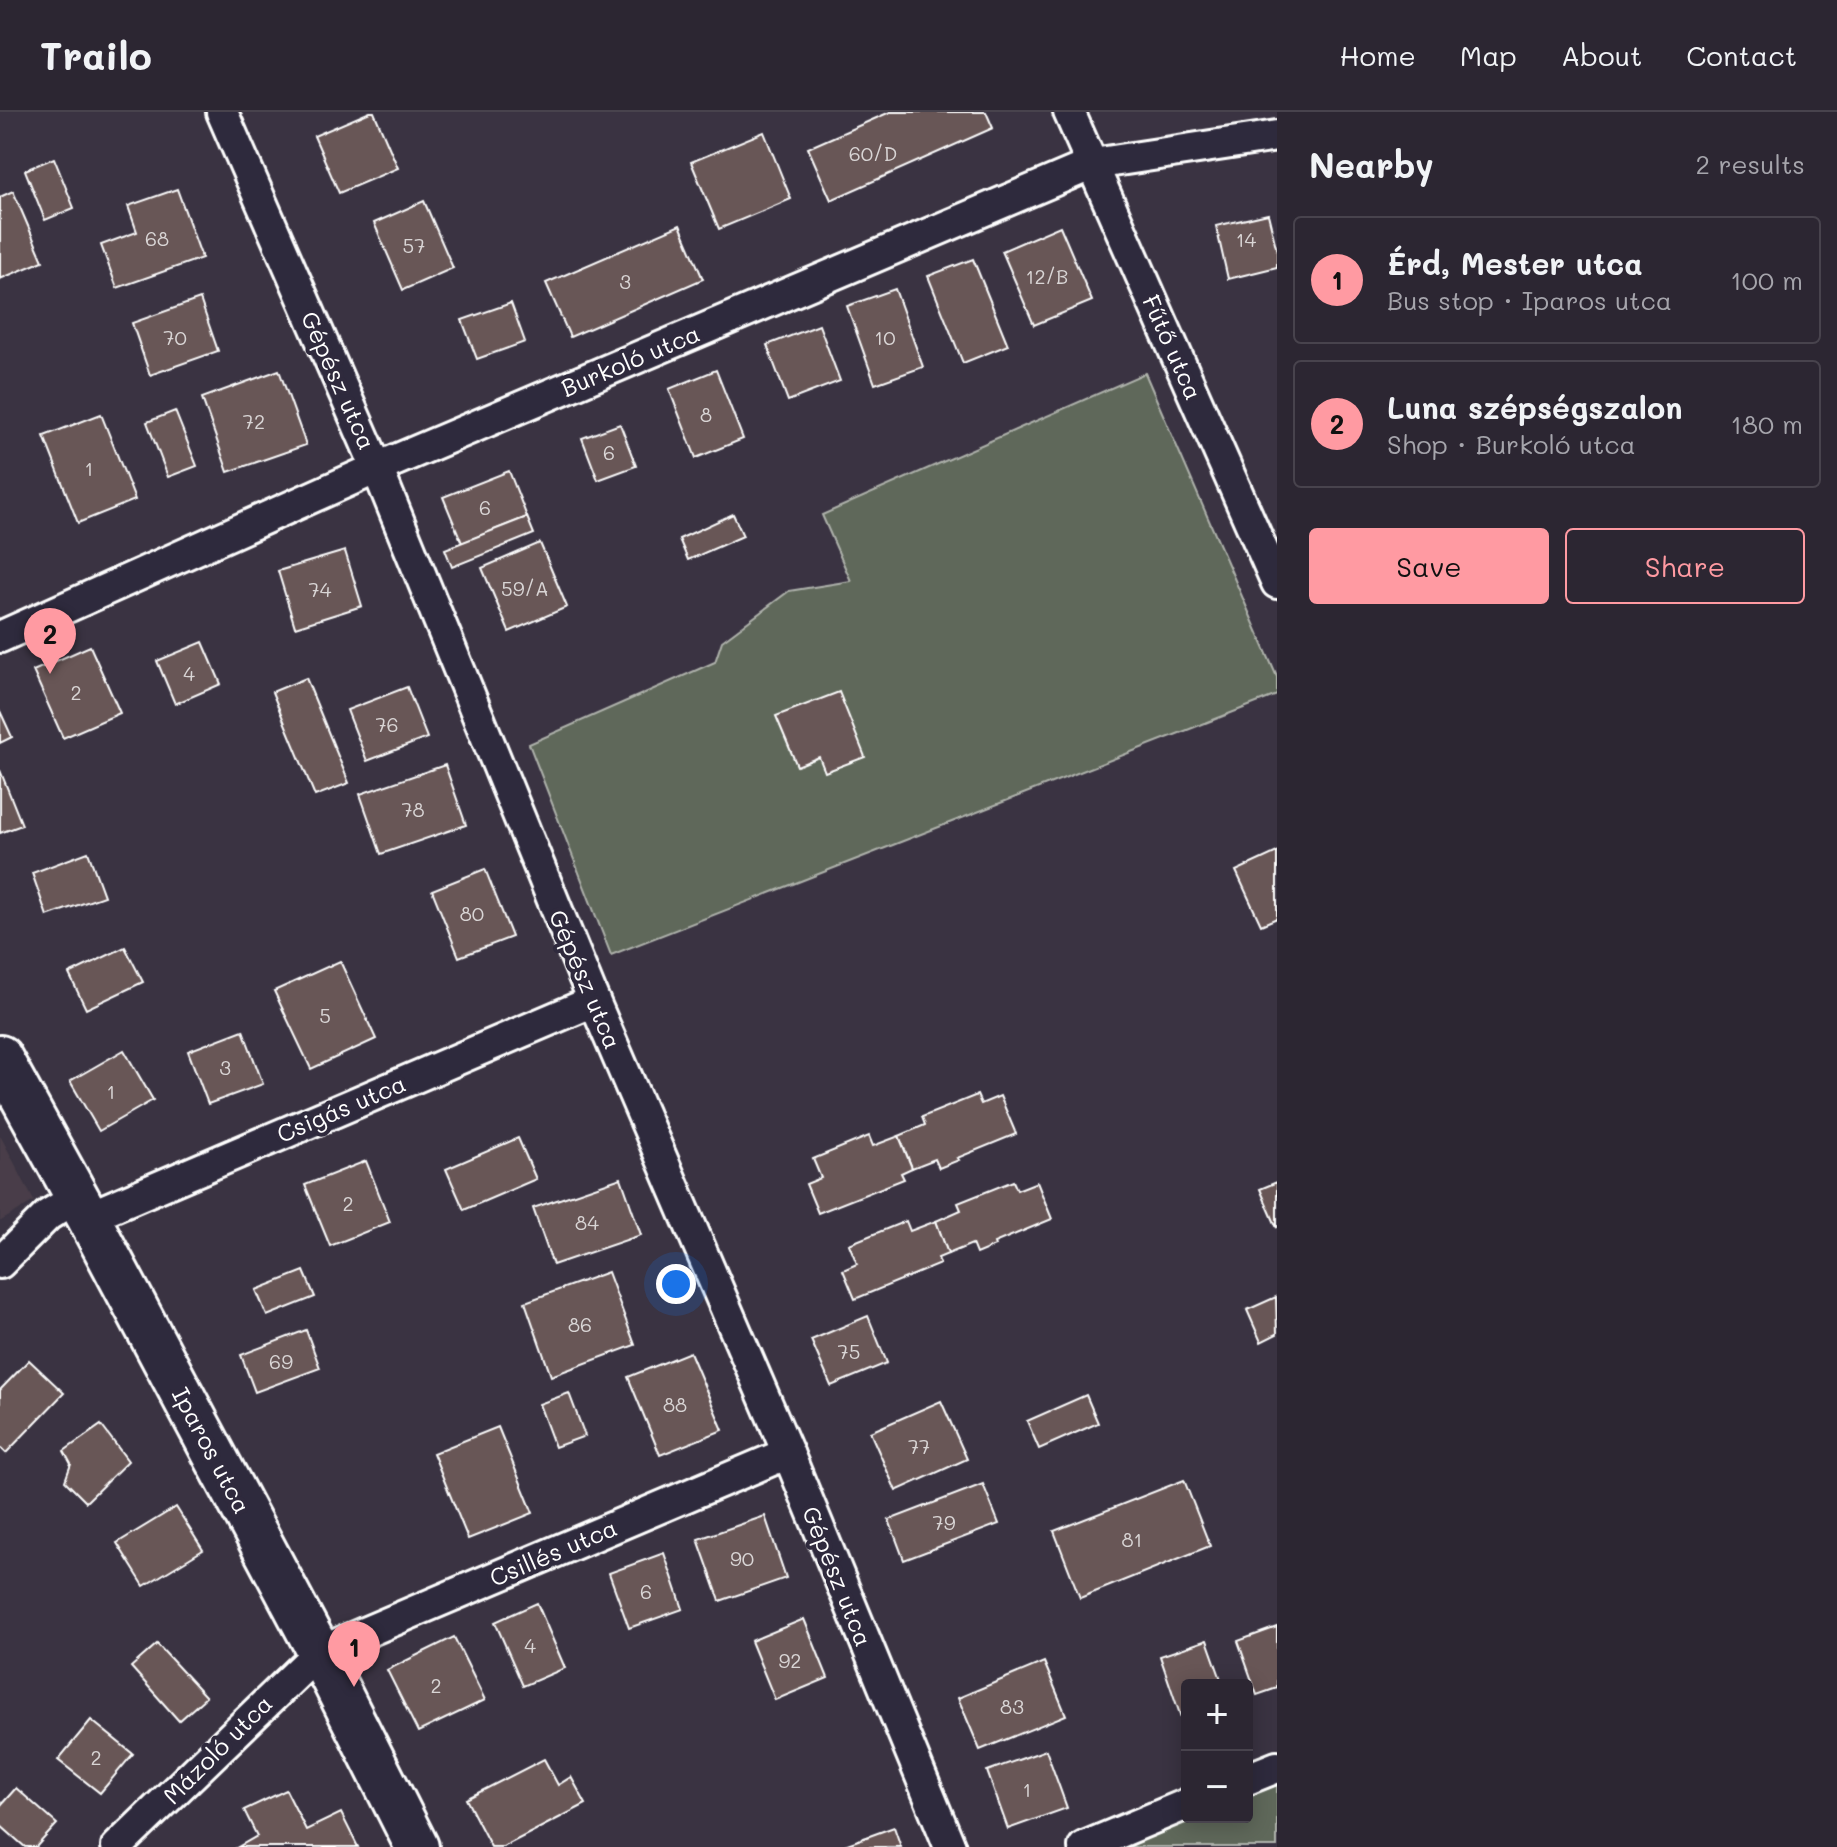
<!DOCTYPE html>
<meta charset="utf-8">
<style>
:root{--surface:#2c2632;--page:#342e3a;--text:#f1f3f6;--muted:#a6a5ac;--line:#48434d;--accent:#ff9aa2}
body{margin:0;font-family:Mali,sans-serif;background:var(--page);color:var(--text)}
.controls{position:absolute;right:24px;bottom:24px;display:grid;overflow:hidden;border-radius:8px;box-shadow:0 4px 20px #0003}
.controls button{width:72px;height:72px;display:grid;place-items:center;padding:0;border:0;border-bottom:2px solid var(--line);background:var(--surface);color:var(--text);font:40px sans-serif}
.you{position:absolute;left:676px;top:1172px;width:28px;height:28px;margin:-20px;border:6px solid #fff;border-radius:50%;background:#1a73e8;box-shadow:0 0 0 12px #1a73e833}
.badge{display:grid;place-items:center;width:52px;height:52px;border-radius:50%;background:var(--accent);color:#111;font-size:26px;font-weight:700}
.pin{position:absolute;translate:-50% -66px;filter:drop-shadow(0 2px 4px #0008)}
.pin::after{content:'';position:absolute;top:42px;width:28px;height:24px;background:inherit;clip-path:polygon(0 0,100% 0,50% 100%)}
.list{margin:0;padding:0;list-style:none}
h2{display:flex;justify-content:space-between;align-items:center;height:104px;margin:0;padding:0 32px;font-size:34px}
h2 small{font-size:26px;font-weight:400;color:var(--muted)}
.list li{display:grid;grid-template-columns:52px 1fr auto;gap:24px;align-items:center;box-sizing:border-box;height:128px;margin:0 16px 16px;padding:0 16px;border:2px solid var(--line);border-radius:8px}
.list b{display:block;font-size:30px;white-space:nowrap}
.list p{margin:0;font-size:26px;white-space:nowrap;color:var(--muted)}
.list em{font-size:26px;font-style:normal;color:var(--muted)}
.actions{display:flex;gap:16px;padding:24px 32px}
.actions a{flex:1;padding:18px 0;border:2px solid var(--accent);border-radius:8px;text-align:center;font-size:28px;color:var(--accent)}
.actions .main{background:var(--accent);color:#111}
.map{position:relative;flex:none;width:1277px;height:1735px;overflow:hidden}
header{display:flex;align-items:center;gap:48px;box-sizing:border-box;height:112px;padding:0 40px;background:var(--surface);border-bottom:2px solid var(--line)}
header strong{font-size:38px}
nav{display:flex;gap:44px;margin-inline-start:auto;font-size:28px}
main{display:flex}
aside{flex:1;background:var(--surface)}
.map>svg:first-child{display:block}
</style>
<header>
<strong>Trailo</strong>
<nav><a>Home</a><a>Map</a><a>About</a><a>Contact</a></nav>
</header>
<main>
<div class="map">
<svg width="1277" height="1735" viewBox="0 0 1277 1735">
<rect width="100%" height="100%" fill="#3a3342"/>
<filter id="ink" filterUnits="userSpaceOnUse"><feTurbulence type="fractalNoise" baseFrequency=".0125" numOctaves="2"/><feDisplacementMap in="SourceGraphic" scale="16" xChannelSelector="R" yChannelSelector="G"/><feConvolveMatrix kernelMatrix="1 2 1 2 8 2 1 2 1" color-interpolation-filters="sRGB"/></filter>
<g filter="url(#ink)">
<!-- built -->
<path fill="#483e48" d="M 0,1023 L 34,1089 L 1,1109 L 0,1109 Z"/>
<!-- green -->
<g fill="#5f675a" stroke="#afb3ac" stroke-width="2">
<path d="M 1145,261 L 1277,565 L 1277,583 L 611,843 L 529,632 L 715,550 L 722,529 L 789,479 L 851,469 L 822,403 Z"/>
<path d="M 1277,1668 L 1277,1735 L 1116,1735 L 1189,1705 L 1247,1705 L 1247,1681 Z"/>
</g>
<!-- building -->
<g fill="#685656" stroke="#fff" stroke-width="2">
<path d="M 370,0 L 374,0 L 398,56 L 339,81 L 314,24 Z"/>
<path d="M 890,0 L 986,0 L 993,16 L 831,88 L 808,36 Z"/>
<path d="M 764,20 L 791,87 L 719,117 L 691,50 Z"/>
<path d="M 54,46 L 74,96 L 45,108 L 25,58 Z"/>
<path d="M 177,77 L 202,146 L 117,176 L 101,133 L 137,120 L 128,94 Z"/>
<path d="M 13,79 L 43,149 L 0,167 L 0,85 Z"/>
<path d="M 424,89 L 453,156 L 403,178 L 374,111 Z"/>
<path d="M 1268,102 L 1277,139 L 1277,155 L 1228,167 L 1216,114 Z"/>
<path d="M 680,113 L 703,167 L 570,225 L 546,171 Z"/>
<path d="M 1060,114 L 1092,189 L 1034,213 L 1002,139 Z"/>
<path d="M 973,147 L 1008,233 L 963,251 L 928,164 Z"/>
<path d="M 895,177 L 923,255 L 875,272 L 847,194 Z"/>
<path d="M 200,187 L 218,239 L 150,263 L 132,211 Z"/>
<path d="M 511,191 L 525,230 L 477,247 L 462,208 Z"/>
<path d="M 819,213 L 840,269 L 788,289 L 767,233 Z"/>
<path d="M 279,258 L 306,333 L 228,360 L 202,286 Z"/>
<path d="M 716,258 L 743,327 L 696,346 L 669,277 Z"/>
<path d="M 175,299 L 197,354 L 168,365 L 147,310 Z"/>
<path d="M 101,302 L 135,388 L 78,411 L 44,324 Z"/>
<path d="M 620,312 L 636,354 L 598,368 L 582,326 Z"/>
<path d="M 509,359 L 527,405 L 462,431 L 443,385 Z"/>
<path d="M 733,402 L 743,424 L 688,448 L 679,427 Z"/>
<path d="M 527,405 L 534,422 L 452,455 L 445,437 Z"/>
<path d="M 540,431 L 567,495 L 509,520 L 482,456 Z"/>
<path d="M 345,439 L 362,494 L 295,515 L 278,459 Z"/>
<path d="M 203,530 L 221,572 L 175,592 L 157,549 Z"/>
<path d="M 90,534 L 120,601 L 63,626 L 33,559 Z"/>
<path d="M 306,566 L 349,671 L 315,684 L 272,580 Z"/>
<path d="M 407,575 L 427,626 L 367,649 L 347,598 Z"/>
<path d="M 839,580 L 865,645 L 825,660 L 819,645 L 797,654 L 776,604 Z"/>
<path d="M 0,599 L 12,625 L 0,631 Z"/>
<path d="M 445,653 L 466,713 L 381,742 L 360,682 Z"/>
<path d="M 0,658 L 22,713 L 0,721 Z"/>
<path d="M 88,740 L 104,784 L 47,804 L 32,761 Z"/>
<path d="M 1277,740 L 1277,806 L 1261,813 L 1236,759 Z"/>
<path d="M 485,757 L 512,825 L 459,845 L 432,778 Z"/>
<path d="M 125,835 L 143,870 L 86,897 L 69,862 Z"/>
<path d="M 340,849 L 376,927 L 311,957 L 274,879 Z"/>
<path d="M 243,918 L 263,972 L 208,992 L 188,939 Z"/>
<path d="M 124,938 L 153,988 L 99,1019 L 70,969 Z"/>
<path d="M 977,983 L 981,992 L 1000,984 L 1016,1022 L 957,1046 L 959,1048 L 939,1056 L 935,1047 L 912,1056 L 899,1024 L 925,1013 L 922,1005 Z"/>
<path d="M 869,1024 L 873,1034 L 899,1024 L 912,1056 L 901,1061 L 904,1067 L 818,1101 L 806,1072 L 821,1066 L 813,1047 Z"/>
<path d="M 518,1026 L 536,1067 L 464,1098 L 446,1057 Z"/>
<path d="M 366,1049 L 390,1110 L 330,1134 L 305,1073 Z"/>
<path d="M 621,1066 L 641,1123 L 553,1153 L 533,1096 Z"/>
<path d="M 1013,1069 L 1017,1078 L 1037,1070 L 1052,1107 L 994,1131 L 995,1134 L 976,1142 L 972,1132 L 948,1142 L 936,1109 L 961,1098 L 958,1091 Z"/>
<path d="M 1277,1070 L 1277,1116 L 1260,1077 Z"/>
<path d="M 906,1109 L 910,1119 L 936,1109 L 948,1142 L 938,1146 L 940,1152 L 855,1187 L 843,1158 L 857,1152 L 849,1132 Z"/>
<path d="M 304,1159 L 315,1185 L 267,1204 L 256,1178 Z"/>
<path d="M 608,1160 L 635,1233 L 551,1264 L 525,1190 Z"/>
<path d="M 1276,1185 L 1277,1222 L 1261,1230 L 1247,1198 Z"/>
<path d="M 868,1204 L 887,1251 L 831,1274 L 811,1228 Z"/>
<path d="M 306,1218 L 320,1256 L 255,1280 L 241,1243 Z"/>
<path d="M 690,1240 L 723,1318 L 660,1343 L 628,1265 Z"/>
<path d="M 29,1248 L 64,1281 L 6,1341 L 0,1335 L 0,1278 Z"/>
<path d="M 569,1281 L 585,1324 L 555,1335 L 539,1292 Z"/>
<path d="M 1086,1283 L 1098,1311 L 1039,1337 L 1027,1309 Z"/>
<path d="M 941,1289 L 967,1347 L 896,1379 L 870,1320 Z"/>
<path d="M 101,1313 L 128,1349 L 86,1390 L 65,1369 L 71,1352 L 64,1339 Z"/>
<path d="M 498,1315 L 533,1401 L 468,1427 L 433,1341 Z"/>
<path d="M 1184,1368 L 1210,1434 L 1080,1486 L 1054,1419 Z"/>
<path d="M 983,1372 L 999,1412 L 904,1448 L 889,1408 Z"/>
<path d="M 176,1395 L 203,1438 L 144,1474 L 117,1431 Z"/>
<path d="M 765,1404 L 786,1466 L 720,1489 L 698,1427 Z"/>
<path d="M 664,1441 L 683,1497 L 629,1516 L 609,1461 Z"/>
<path d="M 537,1491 L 565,1556 L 523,1574 L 495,1510 Z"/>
<path d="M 804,1507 L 828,1566 L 775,1588 L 751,1529 Z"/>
<path d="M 1277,1515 L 1277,1576 L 1257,1583 L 1238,1529 Z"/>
<path d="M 454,1525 L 485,1588 L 418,1620 L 387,1558 Z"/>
<path d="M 1207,1528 L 1223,1573 L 1187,1573 L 1187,1623 L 1160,1544 Z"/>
<path d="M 157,1532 L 206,1585 L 179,1609 L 131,1555 Z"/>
<path d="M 1044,1550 L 1066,1603 L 980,1638 L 958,1586 Z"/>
<path d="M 91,1608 L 133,1642 L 100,1681 L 58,1648 Z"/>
<path d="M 1046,1638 L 1067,1696 L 1008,1717 L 987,1659 Z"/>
<path d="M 544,1647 L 558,1673 L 571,1665 L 586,1692 L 503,1735 L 491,1735 L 466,1687 Z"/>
<path d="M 16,1676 L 57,1712 L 36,1735 L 25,1735 L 0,1713 L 0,1694 Z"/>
<path d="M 286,1678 L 306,1718 L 341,1701 L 358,1735 L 238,1735 L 257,1724 L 244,1698 Z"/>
<path d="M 894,1715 L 901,1735 L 839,1735 Z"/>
</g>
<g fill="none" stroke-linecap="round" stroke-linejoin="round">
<defs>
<g id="street">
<path d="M 222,0 L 377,356 L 594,889 L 788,1341 L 950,1735"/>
<path d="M 1069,0 L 1277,471"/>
<path d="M 0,525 L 377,356 L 1093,52 L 1277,24"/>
<path d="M 88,1105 L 594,889"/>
<path d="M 0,1151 L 48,1103 L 76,1086"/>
<path d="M 1247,1667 L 1277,1655"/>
<path d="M 117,1735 L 319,1540 L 788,1341"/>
<path d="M 1084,1735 L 1187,1692"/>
</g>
<path id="secondary" d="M 0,945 L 88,1105 L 319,1540 L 417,1735"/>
</defs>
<!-- street casing -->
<use href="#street" stroke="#fff" stroke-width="36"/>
<!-- secondary casing -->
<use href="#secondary" stroke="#fff" stroke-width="48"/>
<!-- street -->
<use href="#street" stroke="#2f2a3d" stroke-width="30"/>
<!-- secondary -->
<use href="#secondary" stroke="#2f2a3d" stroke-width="42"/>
</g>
</g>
<g text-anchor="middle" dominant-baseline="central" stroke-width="8" stroke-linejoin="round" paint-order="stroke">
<!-- number labels -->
<g font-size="20" fill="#d9d5d5">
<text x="873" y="41">60/D</text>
<text x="157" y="126">68</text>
<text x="1246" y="127">14</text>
<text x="414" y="133">57</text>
<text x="1047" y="164">12/B</text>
<text x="625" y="169">3</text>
<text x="175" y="225">70</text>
<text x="885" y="225">10</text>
<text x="706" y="302">8</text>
<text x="254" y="309">72</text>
<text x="609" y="340">6</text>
<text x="89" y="356">1</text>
<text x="485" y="395">6</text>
<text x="525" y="476">59/A</text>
<text x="320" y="477">74</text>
<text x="189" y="561">4</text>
<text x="76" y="580">2</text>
<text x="387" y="612">76</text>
<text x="413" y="697">78</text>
<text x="472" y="801">80</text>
<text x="325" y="903">5</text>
<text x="225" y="955">3</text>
<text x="111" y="979">1</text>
<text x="348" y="1091">2</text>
<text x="587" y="1110">84</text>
<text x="580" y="1212">86</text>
<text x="849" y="1239">75</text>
<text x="281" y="1249">69</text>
<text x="675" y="1292">88</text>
<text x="919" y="1334">77</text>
<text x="944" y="1410">79</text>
<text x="1132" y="1427">81</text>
<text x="742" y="1446">90</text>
<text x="646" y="1479">6</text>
<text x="530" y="1533">4</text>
<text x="790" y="1548">92</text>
<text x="436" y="1573">2</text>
<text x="1012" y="1594">83</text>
<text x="96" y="1645">2</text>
<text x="1027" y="1677">1</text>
</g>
<!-- street labels -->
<g font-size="24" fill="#fff" stroke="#2f2a3d">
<text transform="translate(1173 235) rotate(66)">Fűtő utca</text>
<text transform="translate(630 248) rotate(-23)">Burkoló utca</text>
<text transform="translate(339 268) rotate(66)">Gépész utca</text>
<text transform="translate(586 867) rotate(67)">Gépész utca</text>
<text transform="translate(341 996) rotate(-23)">Csigás utca</text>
<text transform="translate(212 1338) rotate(62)">Iparos utca</text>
<text transform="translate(553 1440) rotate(-23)">Csillés utca</text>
<text transform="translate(838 1464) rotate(68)">Gépész utca</text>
<text transform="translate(217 1637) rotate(-45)">Mázoló utca</text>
</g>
</g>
</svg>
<div class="controls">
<button>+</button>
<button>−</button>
</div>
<div class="you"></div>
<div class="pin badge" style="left:354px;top:1575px">1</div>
<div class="pin badge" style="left:50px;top:562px">2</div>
</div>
<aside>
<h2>Nearby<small>2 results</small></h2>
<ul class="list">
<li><span class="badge">1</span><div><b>Érd, Mester utca</b><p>Bus stop · Iparos utca</p></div><em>100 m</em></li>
<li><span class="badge">2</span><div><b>Luna szépségszalon</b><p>Shop · Burkoló utca</p></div><em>180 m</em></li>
</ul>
<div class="actions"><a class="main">Save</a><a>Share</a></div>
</aside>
</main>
